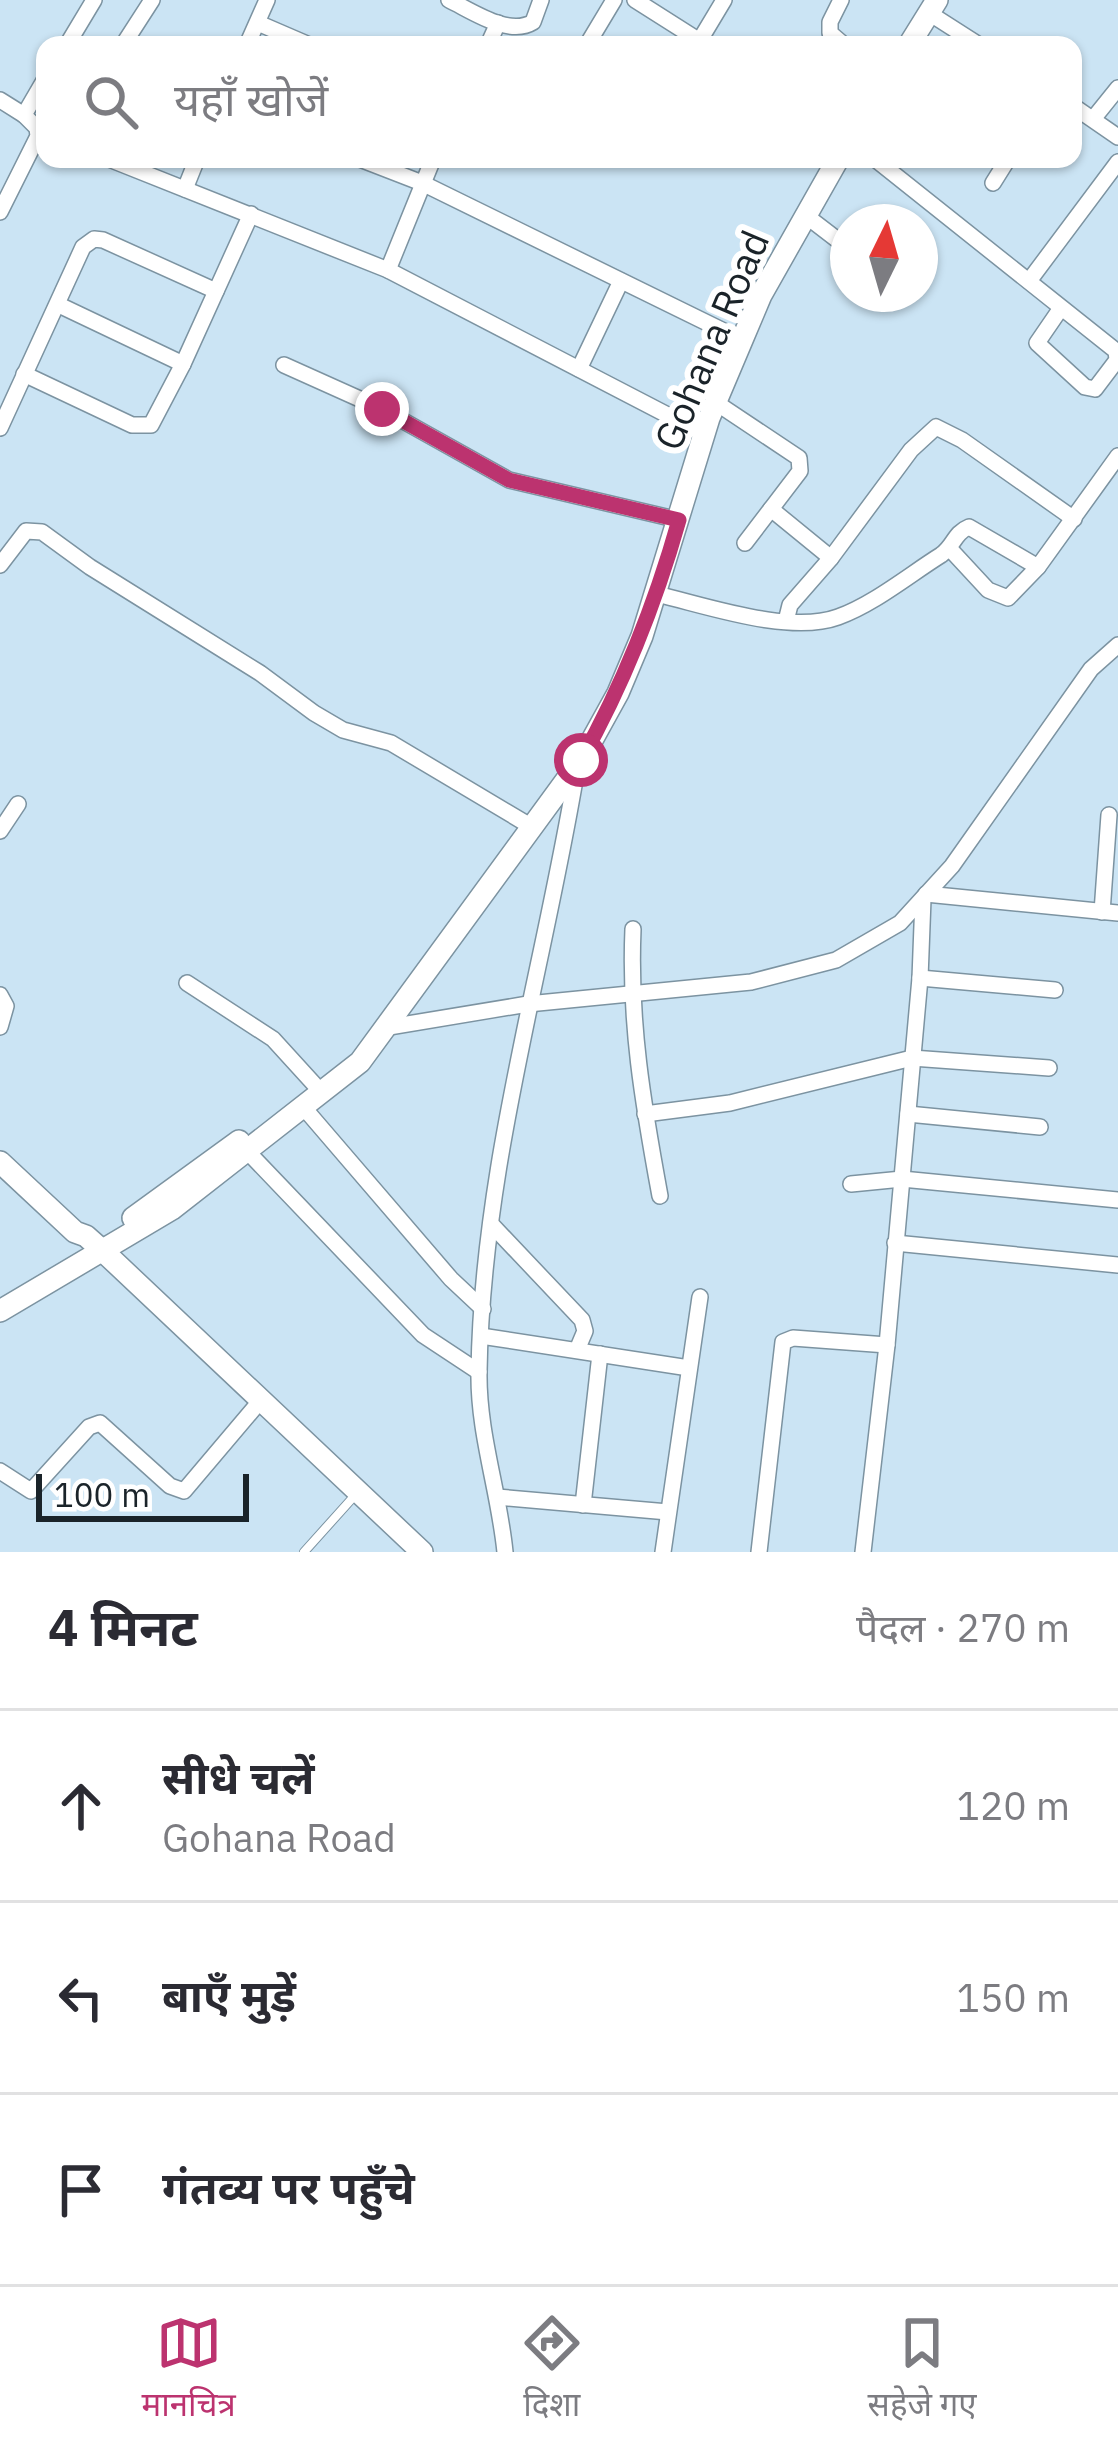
<!DOCTYPE html>
<html lang="hi">
<meta charset="utf-8">
<style>
:root{--surface:#fff;--page:#f7f7f7;--text:#2b2b33;--muted:#7c7c81;--line:#e1e1e2;--accent:#bc336f}
body{margin:0;font-family:"IBM Plex Sans","Noto Sans Devanagari",sans-serif;background:var(--page);color:var(--text)}
.compass{position:absolute;left:830px;top:204px;width:108px;height:108px;border-radius:50%;background:var(--surface);box-shadow:0 3px 9px #0004;rotate:5deg}
.scale{position:absolute;left:36px;bottom:30px;width:213px;box-sizing:border-box;padding-left:12px;border:6px solid #1a2329;border-top:0;font-size:33px;line-height:42px;white-space:nowrap;color:#1a2329;-webkit-text-stroke:9px #fff;paint-order:stroke}
.stop{position:absolute;width:36px;height:36px;margin:-27px;border:9px solid #bc336f;border-radius:50%;background:#fff}
.stop.end{background:#bc336f;border-color:#fff;box-shadow:0 3px 12px #0008}
.list{margin:0;padding:0;list-style:none}
h2{display:flex;justify-content:space-between;align-items:center;height:156px;margin:0;padding:0 48px;font-size:51px}
h2 small{font-size:39px;font-weight:400;color:var(--muted)}
.list li{display:grid;grid-template-columns:78px 1fr auto;gap:36px;align-items:center;box-sizing:border-box;height:192px;padding:0 48px;border-top:3px solid var(--line)}
.list b{display:block;font-size:45px;white-space:nowrap}
.list p{margin:0;font-size:39px;white-space:nowrap;color:var(--muted)}
.list em{font-size:39px;font-style:normal;color:var(--muted)}
.icon{flex:none;width:66px;height:66px;fill:none;stroke:currentColor;stroke-width:2;stroke-linecap:round;stroke-linejoin:round}
.map{position:relative;flex:none;width:1118px;height:1552px;overflow:hidden}
.search{position:absolute;background:var(--surface);box-shadow:0 3px 9px #0004;left:36px;right:36px;top:36px;height:132px;display:flex;align-items:center;gap:30px;box-sizing:border-box;padding:0 42px;border-radius:24px;color:var(--muted);font-size:45px}
.sheet{height:732px;background:var(--surface)}
nav{display:flex;justify-content:space-around;align-items:center;box-sizing:border-box;height:168px;border-top:3px solid var(--line);background:var(--surface);font-size:33px;color:var(--muted)}
nav a{display:grid;justify-items:center;gap:6px}
nav .on{color:var(--accent)}
.map>svg:first-child{display:block}
</style>
<div class="map">
<svg width="1118" height="1552" viewBox="0 0 1118 1552">
<rect width="100%" height="100%" fill="#cbe4f4"/>
<g fill="none" stroke-linecap="round" stroke-linejoin="round">
<defs>
<path id="lane" d="M 304,1552 L 357,1493"/>
<g id="street">
<path d="M 449,0 C 472,11 509,37 533,22 L 541,0"/>
<path d="M 635,0 L 706,45"/>
<path d="M 841,0 L 830,22 L 830,33 L 844,45"/>
<path d="M 929,13 L 979,45"/>
<path d="M 258,23 L 309,45"/>
<path d="M 67,45 L 94,0"/>
<path d="M 123,45 L 152,0"/>
<path d="M 247,45 L 267,0"/>
<path d="M 488,45 L 498,23"/>
<path d="M 587,45 L 614,0"/>
<path d="M 697,45 L 724,0"/>
<path d="M 0,100 L 24,115"/>
<path d="M 1073,106 L 1118,137"/>
<path d="M 1093,119 L 1118,88"/>
<path d="M 109,159 L 388,270 L 704,434"/>
<path d="M 360,159 L 422,183 L 742,340"/>
<path d="M 875,159 L 1116,351 L 1117,360 L 1095,389 L 1085,387 L 1037,343 L 1061,308"/>
<path d="M 993,183 L 1008,159"/>
<path d="M 185,189 L 197,159"/>
<path d="M 0,212 L 38,136 L 37,128 L 24,115 L 45,79"/>
<path d="M 805,215 L 848,248"/>
<path d="M 388,270 L 433,159"/>
<path d="M 1029,281 L 1118,162"/>
<path d="M 59,305 L 183,364"/>
<path d="M 284,365 L 382,409 L 509,480 L 679,520"/>
<path d="M 579,369 L 621,281"/>
<path d="M 24,374 L 132,425 L 151,425 L 183,364 L 251,214"/>
<path d="M 715,402 L 799,458 L 800,471 L 745,543"/>
<path d="M 0,428 L 83,247 L 94,239 L 103,240 L 216,291"/>
<path d="M 771,509 L 831,558"/>
<path d="M 950,549 L 988,590 L 1008,598 L 1038,567 L 1118,456"/>
<path d="M 0,565 L 26,531 L 42,532 L 90,567 L 260,673 L 314,713 L 343,730 L 391,743 L 532,827"/>
<path d="M 656,594 C 705,605 789,635 838,617 C 874,604 909,575 941,555 C 954,546 954,533 969,527 L 1038,567"/>
<path d="M 786,621 L 790,605 L 831,558 L 911,450 L 936,427 L 962,440 L 1074,519"/>
<path d="M 0,831 L 18,804"/>
<path d="M 926,894 L 1118,913"/>
<path d="M 1102,912 L 1109,815"/>
<path d="M 633,929 C 629,1022 643,1104 660,1196"/>
<path d="M 920,978 L 1055,990"/>
<path d="M 187,983 L 273,1039 L 314,1084"/>
<path d="M 0,995 L 6,1006 L 0,1027"/>
<path d="M 383,1028 L 528,1004 L 751,982 L 836,960 L 900,923 L 952,866 L 1091,669 L 1118,645"/>
<path d="M 305,1109 L 451,1279 L 483,1309"/>
<path d="M 645,1114 L 730,1103 L 912,1058 L 1049,1068"/>
<path d="M 908,1114 L 1040,1127"/>
<path d="M 248,1152 L 423,1335 L 479,1372"/>
<path d="M 851,1184 L 902,1179 L 1118,1200"/>
<path d="M 491,1224 L 582,1320 L 585,1331 L 577,1350"/>
<path d="M 895,1243 L 1118,1265"/>
<path d="M 481,1336 L 689,1368"/>
<path d="M 0,1471 L 31,1491 L 89,1427 L 100,1423 L 170,1486 L 184,1491 L 261,1400"/>
<path d="M 497,1497 L 668,1512"/>
<path d="M 583,1505 L 600,1354"/>
<path d="M 505,1552 C 499,1491 478,1433 479,1372 C 482,1167 544,969 577,768"/>
<path d="M 663,1552 L 700,1297"/>
<path d="M 759,1552 L 783,1342 L 793,1338 L 887,1345"/>
<path d="M 863,1552 L 887,1345 L 920,978 L 923,899"/>
</g>
<g id="secondary">
<path d="M 909,45 L 937,0"/>
<path d="M 0,1162 L 75,1232 L 86,1236 L 104,1252 L 422,1552"/>
<path d="M 133,1218 L 239,1141"/>
<path d="M 0,1311 L 172,1209 L 360,1062 L 581,760 L 618,693 L 642,636 L 709,418 L 742,340 L 761,295 L 838,159"/>
</g>
</defs>
<!-- lane casing -->
<use href="#lane" stroke="#7c93a1" stroke-width="10"/>
<!-- street casing -->
<use href="#street" stroke="#7c93a1" stroke-width="18"/>
<!-- secondary casing -->
<use href="#secondary" stroke="#7c93a1" stroke-width="24"/>
<!-- lane -->
<use href="#lane" stroke="#fff" stroke-width="8"/>
<!-- street -->
<use href="#street" stroke="#fff" stroke-width="15"/>
<!-- secondary -->
<use href="#secondary" stroke="#fff" stroke-width="21"/>
</g>
<g fill="none" stroke-linecap="round" stroke-linejoin="round">
<!-- route -->
<path stroke="#bc336f" stroke-width="15" d="M 382,409 L 509,480 L 679,520 C 655,605 624,683 581,760"/>
</g>
<g text-anchor="middle" dominant-baseline="central" stroke-width="12" stroke-linejoin="round" paint-order="stroke">
<!-- street labels -->
<g font-size="39" fill="#1a2329" stroke="#fff">
<text transform="translate(711 340) rotate(-67)">Gohana Road</text>
</g>
</g>
</svg>
<svg class="compass" viewBox="-18 -18 36 36"><path d="M0-13l5 13h-10z" fill="#e53935"/><path d="M0 13l5-13h-10z" fill="#7c7c81"/></svg>
<div class="scale">100 m</div>
<div class="stop" style="left:581px;top:760px"></div>
<div class="stop end" style="left:382px;top:409px"></div>
<div class="search"><svg class="icon" aria-label="search" viewBox="0 0 24 24"><circle cx="10" cy="10" r="6"/><path d="M15 15l6 6"/></svg>यहाँ खोजें</div>
</div>
<section class="sheet">
<h2>4 मिनट<small>पैदल · 270 m</small></h2>
<ul class="list">
<li><svg class="icon" aria-label="ahead" viewBox="0 0 24 24"><path d="M12 20V5M6 11l6-6 6 6"/></svg><div><b>सीधे चलें</b><p>Gohana Road</p></div><em>120 m</em></li>
<li><svg class="icon" aria-label="left" viewBox="0 0 24 24"><path d="M17 20v-9H6M10 6l-5 5 5 5"/></svg><div><b>बाएँ मुड़ें</b></div><em>150 m</em></li>
<li><svg class="icon" aria-label="arrive" viewBox="0 0 24 24"><path d="M6 21V4h12l-3 4 3 4H6"/></svg><div><b>गंतव्य पर पहुँचे</b></div></li>
</ul>
</section>
<nav>
<a class="on"><svg class="icon" aria-label="map" viewBox="0 0 24 24"><path d="M3 6l6-2 6 2 6-2v14l-6 2-6-2-6 2zM9 4v14M15 6v14"/></svg>मानचित्र</a>
<a><svg class="icon" aria-label="directions" viewBox="0 0 24 24"><path d="M12 3l9 9-9 9-9-9zM9 14v-3h6M13 9l2 2-2 2"/></svg>दिशा</a>
<a><svg class="icon" aria-label="saved" viewBox="0 0 24 24"><path d="M7 4h10v16l-5-4-5 4z"/></svg>सहेजे गए</a>
</nav>
